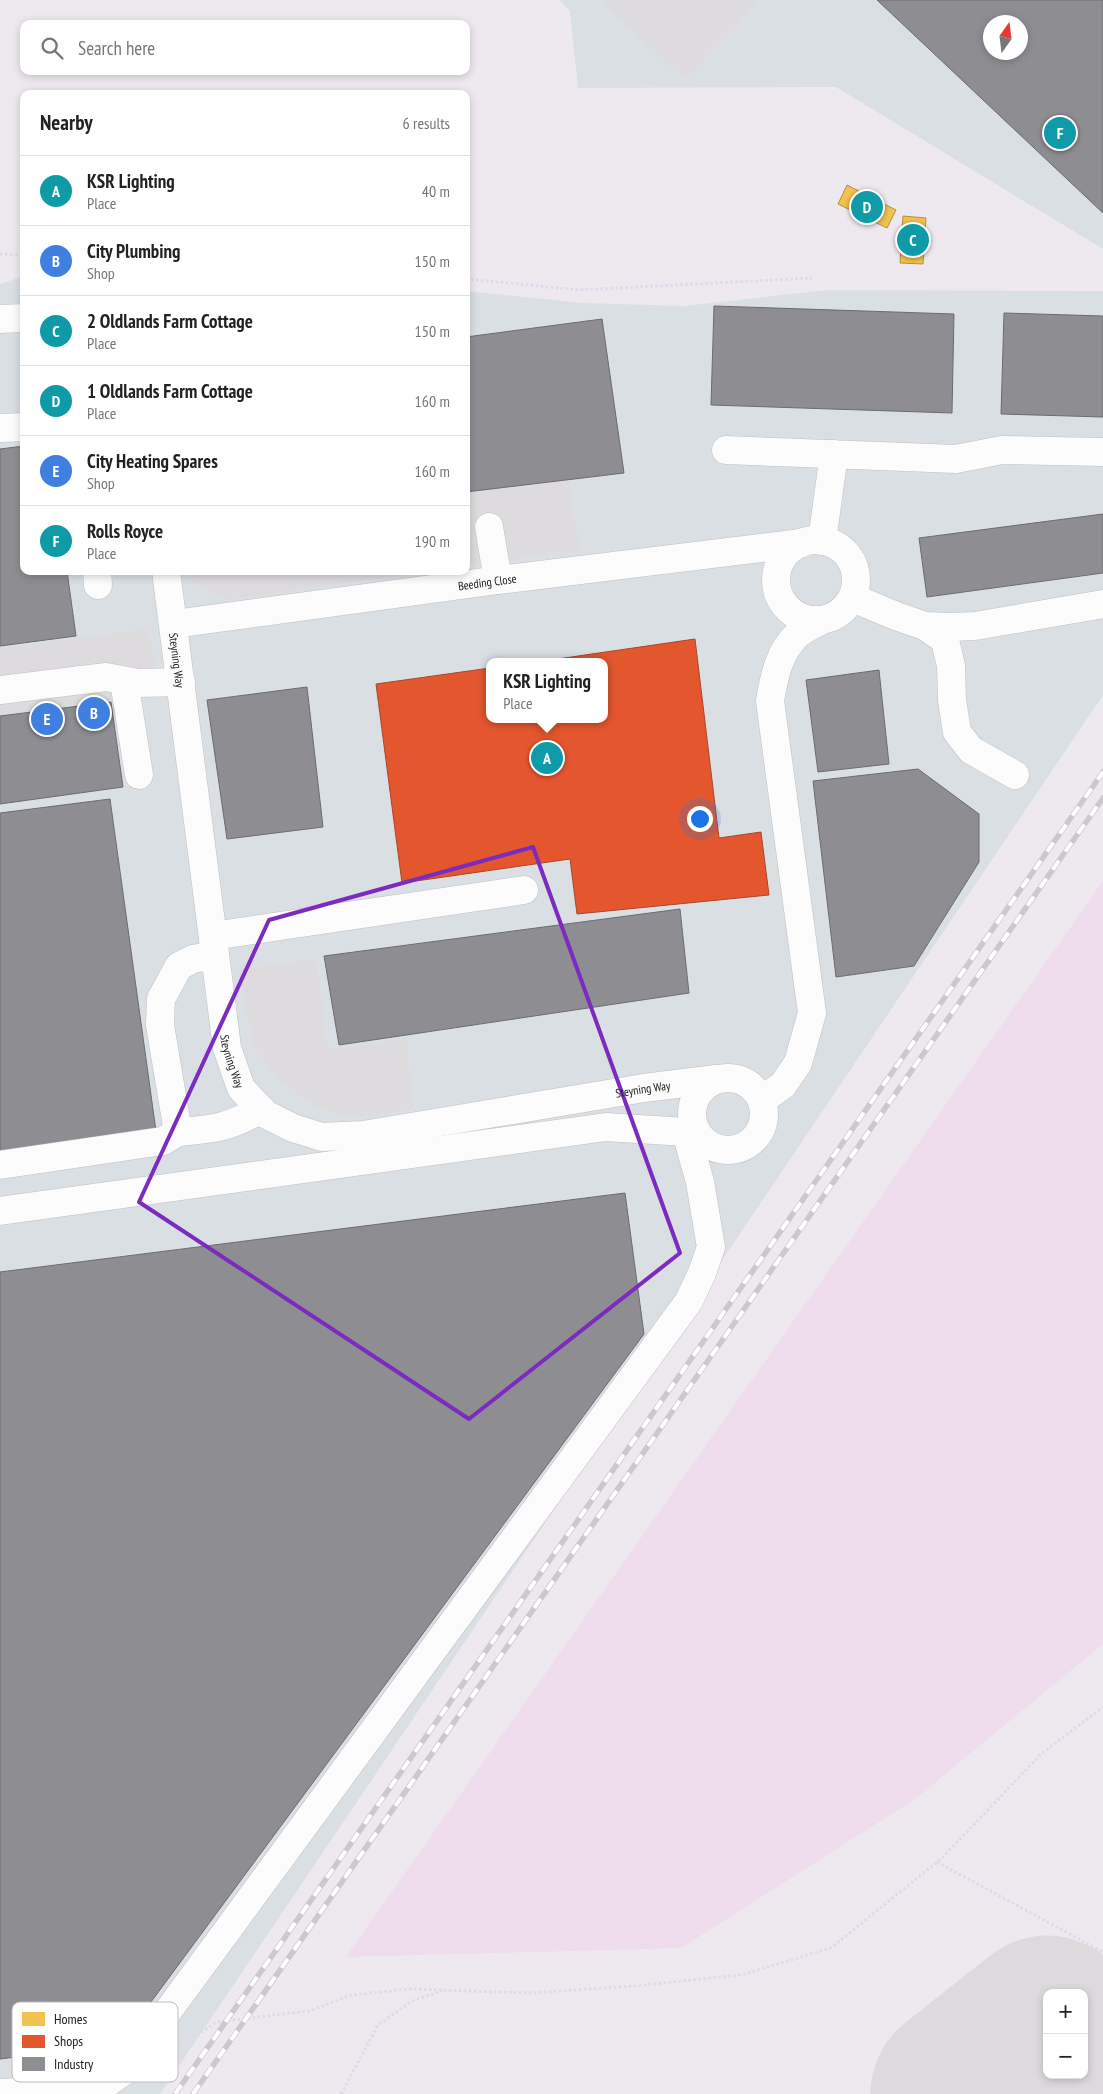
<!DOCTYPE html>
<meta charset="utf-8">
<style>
:root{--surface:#fff;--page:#f2f2f2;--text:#222;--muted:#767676;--line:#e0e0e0;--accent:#ea580c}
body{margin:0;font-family:"PT Sans Narrow",sans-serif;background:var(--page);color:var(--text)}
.controls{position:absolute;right:15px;bottom:15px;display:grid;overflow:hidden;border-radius:10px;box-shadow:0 2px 8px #0003}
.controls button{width:45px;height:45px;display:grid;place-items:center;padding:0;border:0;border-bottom:1px solid var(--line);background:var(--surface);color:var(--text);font:25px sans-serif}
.compass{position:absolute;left:983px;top:15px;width:45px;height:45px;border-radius:50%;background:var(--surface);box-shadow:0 2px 8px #0003;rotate:14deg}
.you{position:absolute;left:699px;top:818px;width:18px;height:18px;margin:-12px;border:4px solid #fff;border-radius:50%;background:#1a73e8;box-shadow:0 0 0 8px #1a73e833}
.badge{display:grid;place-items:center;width:32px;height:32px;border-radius:50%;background:var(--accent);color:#fff;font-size:16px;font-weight:700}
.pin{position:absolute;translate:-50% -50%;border:2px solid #fff;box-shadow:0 1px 5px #0006}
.popup{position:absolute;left:486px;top:658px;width:122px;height:65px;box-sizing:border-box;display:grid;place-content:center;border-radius:10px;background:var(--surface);filter:drop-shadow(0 1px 4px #0005);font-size:16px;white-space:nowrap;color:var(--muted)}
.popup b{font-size:19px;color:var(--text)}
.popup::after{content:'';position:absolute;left:50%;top:100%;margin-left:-10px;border:10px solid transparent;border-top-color:var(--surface)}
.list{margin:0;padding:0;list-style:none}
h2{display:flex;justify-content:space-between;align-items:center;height:65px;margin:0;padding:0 20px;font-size:21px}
h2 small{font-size:16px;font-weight:400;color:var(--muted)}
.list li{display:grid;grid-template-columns:32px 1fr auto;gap:15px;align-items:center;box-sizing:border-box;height:70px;padding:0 20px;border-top:1px solid var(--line)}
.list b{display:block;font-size:19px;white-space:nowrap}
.list p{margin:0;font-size:16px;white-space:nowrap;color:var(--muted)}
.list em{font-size:16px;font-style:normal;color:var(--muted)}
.icon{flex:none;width:28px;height:28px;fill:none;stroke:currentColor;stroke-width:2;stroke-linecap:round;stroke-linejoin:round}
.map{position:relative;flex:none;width:1103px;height:2094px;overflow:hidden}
.search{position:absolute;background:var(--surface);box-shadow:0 2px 8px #0003;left:20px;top:20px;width:450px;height:55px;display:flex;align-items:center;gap:12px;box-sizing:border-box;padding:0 18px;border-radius:10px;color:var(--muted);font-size:19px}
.panel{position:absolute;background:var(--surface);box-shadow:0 2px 8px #0003;left:20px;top:90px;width:450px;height:485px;border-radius:10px}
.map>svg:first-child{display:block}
</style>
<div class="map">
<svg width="1103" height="2094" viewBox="0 0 1103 2094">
<rect width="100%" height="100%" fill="#eee9ef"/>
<!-- industrial -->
<g fill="#dadfe4" fill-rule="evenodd">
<path d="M 559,0 L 1103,0 L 1103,249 L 836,87 L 578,88 L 570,11 ZM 990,22 L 1020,22 L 1020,52 L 990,52 Z"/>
<path d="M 24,276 L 24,571 L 466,571 L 466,291 L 582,303 L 685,306 L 827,290 L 1103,291 L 1103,695 L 160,2094 L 0,2094 L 0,284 ZM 490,662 L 604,662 L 604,719 L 490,719 Z"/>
</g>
<!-- airport -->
<path fill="#ddd8df" d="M 1103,1981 L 1103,2011 L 1091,1991 Z"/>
<!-- farmland -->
<path fill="#efdcec" d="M 1103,881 L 1103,1644 L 915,1799 L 681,1948 L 346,1957 Z"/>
<!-- parking -->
<g fill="#dddbdd">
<path d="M 598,0 L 760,0 L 685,79 Z"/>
<path d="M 568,480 L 580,550 L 466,566 L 466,494 Z"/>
<path d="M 190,571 L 431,571 L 225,600 L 192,582 Z"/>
<path d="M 148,629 L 161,693 L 0,716 L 0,649 Z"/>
<path d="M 316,959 L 328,1049 L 406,1039 L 414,1109 L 348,1118 L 314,1106 L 276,1078 L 254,1047 L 244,1003 L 240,969 Z"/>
</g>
<!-- homes -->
<g fill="#f2c14e" stroke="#b39140">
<path d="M 847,185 L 896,210 L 887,228 L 838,204 Z"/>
<path d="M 903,216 L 926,218 L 923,264 L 900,263 Z"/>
</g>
<!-- shops -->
<path fill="#e4572e" stroke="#a9462a" d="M 695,639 L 719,838 L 761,832 L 769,895 L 577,914 L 570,859 L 402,883 L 376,684 L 490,668 L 490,719 L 604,719 L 604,662 L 537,662 Z"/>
<!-- industry -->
<g fill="#8d8d92" stroke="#6c6c70" fill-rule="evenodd">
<path d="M 877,0 L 1103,0 L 1103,213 ZM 990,22 L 1020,22 L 1020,52 L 990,52 Z"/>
<path d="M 714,306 L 954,314 L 952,413 L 711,405 Z"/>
<path d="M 1004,313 L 1103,316 L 1103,417 L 1001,414 Z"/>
<path d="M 602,319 L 624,473 L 466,492 L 466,337 Z"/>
<path d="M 24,446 L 24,571 L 67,571 L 76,636 L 0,646 L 0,449 Z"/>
<path d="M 1103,514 L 1103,573 L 927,597 L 919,538 Z"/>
<path d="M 879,670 L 889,764 L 818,772 L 806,680 Z"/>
<path d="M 307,687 L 323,827 L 227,839 L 207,700 Z"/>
<path d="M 111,702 L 123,787 L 0,804 L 0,716 Z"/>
<path d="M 918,769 L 979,814 L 979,862 L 914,966 L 836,977 L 813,781 Z"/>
<path d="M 110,799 L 156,1131 L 0,1153 L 0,813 Z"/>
<path d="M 680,909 L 689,993 L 339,1045 L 324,956 Z"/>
<path d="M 625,1193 L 644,1334 L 120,2044 L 0,2059 L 0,1272 Z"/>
</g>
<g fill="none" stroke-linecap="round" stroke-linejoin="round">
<!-- runway -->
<path stroke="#dcdadd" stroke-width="181" d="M 961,2094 L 1047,2026"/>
<defs>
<g id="minor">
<path d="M 0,319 L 24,318"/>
<path d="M 0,428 L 24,427"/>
<path d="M 726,450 L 956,459 L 1002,450 L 1103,452"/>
<path d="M 489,527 L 498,580"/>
<circle cx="816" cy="580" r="40"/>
<path d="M 822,541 L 834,454"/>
<path d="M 97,571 L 98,585"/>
<path id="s1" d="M 166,571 L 227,1048 L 241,1088 L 265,1114 L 293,1128 L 322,1137 L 363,1135 L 644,1088 L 716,1079"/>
<path d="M 853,598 L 896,616 L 925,626 L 950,627 L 975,626 L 1103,604"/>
<path id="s2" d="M 174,624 L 498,580 L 802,543"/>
<path d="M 925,626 L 945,640 L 951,666 L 952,700 L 957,732 L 971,750 L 1015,775"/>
<path d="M 124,681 L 139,775"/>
<path d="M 0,690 L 106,677 L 138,683 L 181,682"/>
<path d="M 213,936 L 524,890"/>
<path d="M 215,955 L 193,959 L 179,966 L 161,999 L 160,1025 L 178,1132 C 215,1129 228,1128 261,1109"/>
<circle cx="728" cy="1114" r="36"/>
<path d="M 762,1100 L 783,1085 L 798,1063 L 812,1013 L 770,701 C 774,677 779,651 798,634 C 805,628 815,624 822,620"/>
<path d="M 0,1165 L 163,1141 L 178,1132"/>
<path d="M 0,1211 L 606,1127 L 686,1132 L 694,1128"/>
<path d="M 0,2093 L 100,2088 L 124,2071 L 689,1301 L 702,1273 L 711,1247 L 700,1182 L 686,1132"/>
</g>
</defs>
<!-- minor casing -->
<use href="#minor" stroke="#c1bfc2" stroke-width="29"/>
<!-- path -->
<g stroke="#dedaec" stroke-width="3" stroke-dasharray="2.5 2.5" stroke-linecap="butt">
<path d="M 0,254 L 24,255"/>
<path d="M 466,279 L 580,290 L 812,278"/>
<path d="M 937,1862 L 1103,1952"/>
<path d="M 176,2049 L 217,2022 L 309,2011 L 351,1995 L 410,1989 L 530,1993 L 633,1986 L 741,1975 L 831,1948 L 942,1858 L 1041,1754 L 1103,1707"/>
<path d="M 341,2094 L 378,2025 L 412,2001 L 442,1991"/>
</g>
<!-- minor -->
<use href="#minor" stroke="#fcfcfd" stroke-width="28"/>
<defs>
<g id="rail">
<path d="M 175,2094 L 1103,772"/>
<path d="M 193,2094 L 1103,798"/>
</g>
</defs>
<!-- rail casing -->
<use href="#rail" stroke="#cbcacb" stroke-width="5.5"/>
<!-- rail -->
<use href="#rail" stroke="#fff" stroke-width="4" stroke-dasharray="11" stroke-linecap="butt"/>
</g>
<!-- marked area -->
<path fill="none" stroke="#7b2cbf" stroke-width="4" stroke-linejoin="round" d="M 533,847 L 680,1253 L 469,1419 L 139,1202 L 269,920 Z"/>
<g text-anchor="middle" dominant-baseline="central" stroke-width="5" stroke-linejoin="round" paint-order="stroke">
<!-- street labels -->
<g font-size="12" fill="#202020" stroke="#fff">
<text stroke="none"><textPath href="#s2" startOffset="316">Beeding Close</textPath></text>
<text stroke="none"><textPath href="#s1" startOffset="90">Steyning Way</textPath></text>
<text stroke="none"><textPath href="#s1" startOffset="495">Steyning Way</textPath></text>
<text stroke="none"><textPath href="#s1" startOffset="945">Steyning Way</textPath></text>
</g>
</g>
<!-- legend -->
<rect x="12" y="2002" width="166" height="80" rx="8" fill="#fff" stroke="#bcbcbc" stroke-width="1"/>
<rect x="22" y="2012" width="23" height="14" fill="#f2c14e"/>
<rect x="22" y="2035" width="23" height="13" fill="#e4572e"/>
<rect x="22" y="2057" width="23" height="14" fill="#8d8d92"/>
<g font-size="14" fill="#202020">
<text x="54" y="2024">Homes</text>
<text x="54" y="2046">Shops</text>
<text x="54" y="2069">Industry</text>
</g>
</svg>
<div class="controls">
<button>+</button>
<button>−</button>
</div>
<svg class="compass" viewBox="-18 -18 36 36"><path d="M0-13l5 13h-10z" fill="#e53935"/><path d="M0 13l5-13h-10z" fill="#767676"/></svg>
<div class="you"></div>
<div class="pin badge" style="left:547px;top:758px;background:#0f9aa8">A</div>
<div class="popup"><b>KSR Lighting</b>Place</div>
<div class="pin badge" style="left:94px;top:713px;background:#3f7fe0">B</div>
<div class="pin badge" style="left:913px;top:240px;background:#0f9aa8">C</div>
<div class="pin badge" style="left:867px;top:207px;background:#0f9aa8">D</div>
<div class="pin badge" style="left:47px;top:719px;background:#3f7fe0">E</div>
<div class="pin badge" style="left:1060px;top:133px;background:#0f9aa8">F</div>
<div class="search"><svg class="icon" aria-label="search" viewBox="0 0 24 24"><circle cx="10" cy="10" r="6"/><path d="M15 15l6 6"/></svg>Search here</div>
<section class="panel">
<h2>Nearby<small>6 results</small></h2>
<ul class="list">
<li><span class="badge" style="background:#0f9aa8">A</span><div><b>KSR Lighting</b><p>Place</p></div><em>40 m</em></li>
<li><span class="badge" style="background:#3f7fe0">B</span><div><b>City Plumbing</b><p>Shop</p></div><em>150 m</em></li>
<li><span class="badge" style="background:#0f9aa8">C</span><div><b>2 Oldlands Farm Cottage</b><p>Place</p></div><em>150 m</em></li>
<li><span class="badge" style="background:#0f9aa8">D</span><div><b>1 Oldlands Farm Cottage</b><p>Place</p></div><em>160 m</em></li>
<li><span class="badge" style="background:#3f7fe0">E</span><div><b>City Heating Spares</b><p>Shop</p></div><em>160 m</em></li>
<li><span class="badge" style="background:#0f9aa8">F</span><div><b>Rolls Royce</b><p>Place</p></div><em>190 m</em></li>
</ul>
</section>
</div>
